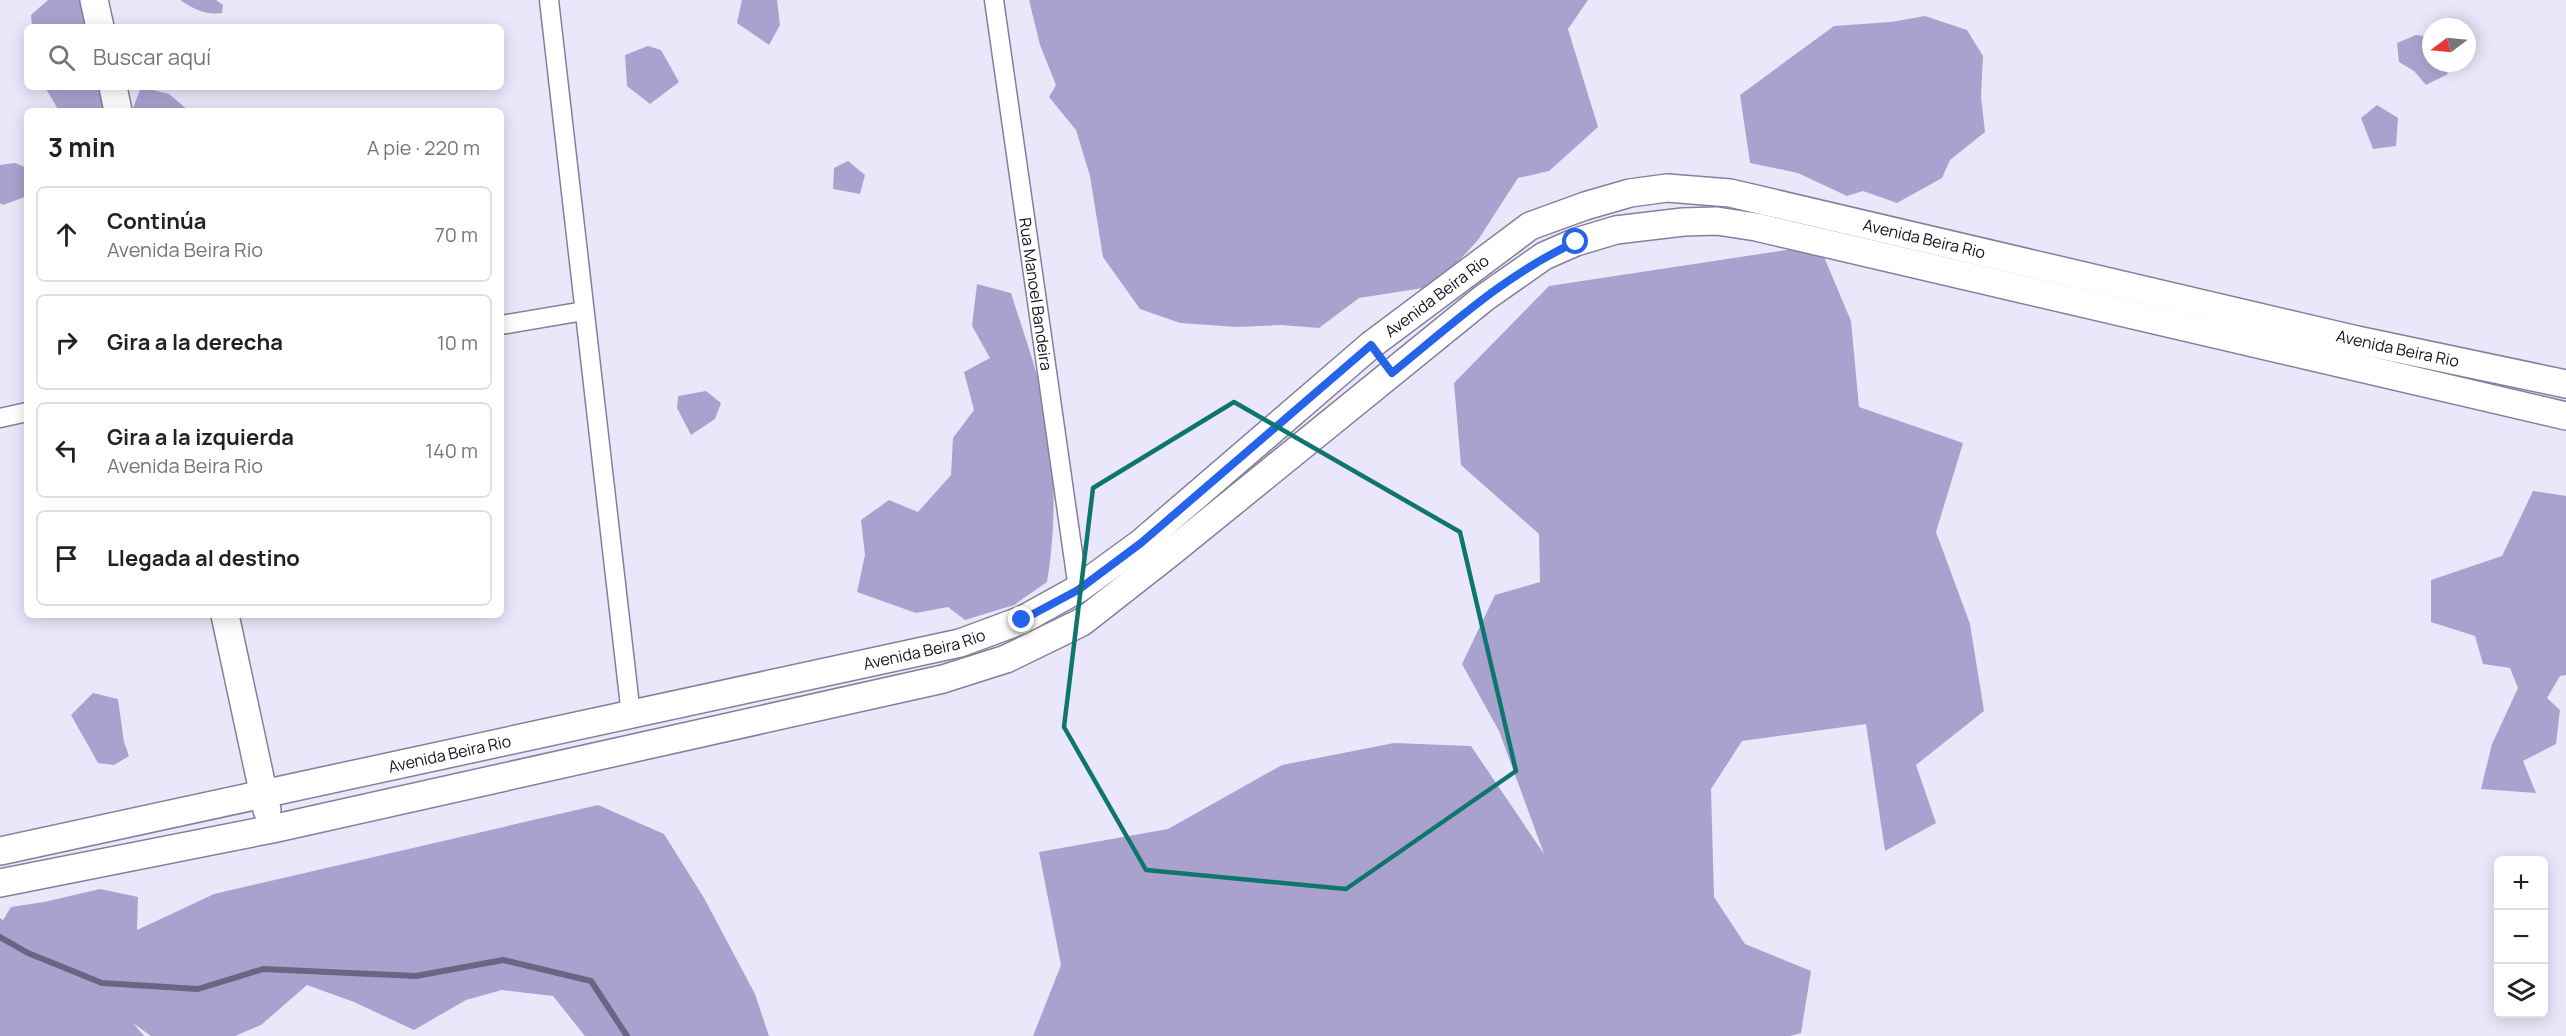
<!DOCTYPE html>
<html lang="es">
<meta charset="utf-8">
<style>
:root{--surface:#fff;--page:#f6f6f6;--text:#222;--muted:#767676;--line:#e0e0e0}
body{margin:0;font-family:Manrope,sans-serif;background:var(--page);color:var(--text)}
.controls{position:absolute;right:18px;bottom:18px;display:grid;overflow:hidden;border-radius:9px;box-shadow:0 3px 15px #0003}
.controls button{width:54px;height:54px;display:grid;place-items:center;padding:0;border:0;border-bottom:2px solid var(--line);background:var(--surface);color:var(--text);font:30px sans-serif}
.compass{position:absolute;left:2422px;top:18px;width:54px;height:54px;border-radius:50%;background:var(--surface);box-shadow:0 3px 15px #0003;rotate:254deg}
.stop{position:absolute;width:18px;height:18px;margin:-14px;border:4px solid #2563eb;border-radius:50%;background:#fff}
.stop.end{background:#2563eb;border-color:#fff;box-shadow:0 2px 6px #0008}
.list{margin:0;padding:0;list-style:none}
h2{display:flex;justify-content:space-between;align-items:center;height:78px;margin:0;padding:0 24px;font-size:26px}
h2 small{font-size:20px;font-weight:400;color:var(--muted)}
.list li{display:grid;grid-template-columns:39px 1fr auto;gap:18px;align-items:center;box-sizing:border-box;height:96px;margin:0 12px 12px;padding:0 12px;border:2px solid var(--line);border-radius:9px}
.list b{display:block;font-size:22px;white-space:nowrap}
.list p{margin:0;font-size:20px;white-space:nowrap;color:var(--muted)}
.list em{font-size:20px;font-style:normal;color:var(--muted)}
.icon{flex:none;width:33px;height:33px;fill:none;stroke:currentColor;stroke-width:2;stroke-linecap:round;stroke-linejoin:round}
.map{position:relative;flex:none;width:2566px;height:1036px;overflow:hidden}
.search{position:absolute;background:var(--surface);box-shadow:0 3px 15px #0003;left:24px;top:24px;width:480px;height:66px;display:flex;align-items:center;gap:15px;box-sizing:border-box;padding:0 21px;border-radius:9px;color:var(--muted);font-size:22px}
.panel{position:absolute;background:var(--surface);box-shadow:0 3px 15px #0003;left:24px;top:108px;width:480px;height:510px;border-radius:9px}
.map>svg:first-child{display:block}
</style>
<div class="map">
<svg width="2566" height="1036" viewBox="0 0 2566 1036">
<rect width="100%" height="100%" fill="#eae7fb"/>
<!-- forest -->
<g fill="#aaa2ce">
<path d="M 48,0 L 93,0 L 94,27 L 32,27 L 31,15 Z"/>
<path d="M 180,0 L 216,0 L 223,5 L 222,13 C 205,15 194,9 180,0 Z"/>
<path d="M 742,0 L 777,0 L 780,25 L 769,45 L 737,23 Z"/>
<path d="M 1029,0 L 1588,0 L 1568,29 L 1598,127 L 1549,171 L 1518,178 L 1478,240 L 1436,286 L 1359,298 L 1319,328 L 1281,325 L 1237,327 L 1180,323 L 1140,309 L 1103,257 L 1090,176 L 1076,130 L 1049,97 L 1056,85 L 1040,45 Z"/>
<path d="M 1925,16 L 1967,30 L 1983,56 L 1981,97 L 1985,132 L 1950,160 L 1942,178 L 1897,203 L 1863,191 L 1847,196 L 1798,173 L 1750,163 L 1740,95 L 1834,26 L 1891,22 Z"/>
<path d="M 2416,35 L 2431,37 L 2431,63 L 2442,63 L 2448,74 L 2426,85 L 2414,71 L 2399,62 L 2397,43 Z"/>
<path d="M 648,46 L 661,50 L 679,82 L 650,104 L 627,86 L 625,55 Z"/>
<path d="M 45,87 L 103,87 L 114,111 L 59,111 Z"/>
<path d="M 141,87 L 169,94 L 189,111 L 132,111 Z"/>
<path d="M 2377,105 L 2398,118 L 2396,146 L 2373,149 L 2361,118 Z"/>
<path d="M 848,161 L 865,175 L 860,194 L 833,189 L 834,168 Z"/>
<path d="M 15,163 L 27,168 L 27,196 L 3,205 L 0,203 L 0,165 Z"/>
<path d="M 1819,245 L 1851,321 L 1859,407 L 1963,443 L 1936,532 L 1970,624 L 1984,711 L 1916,765 L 1936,823 L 1885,851 L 1866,724 L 1742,741 L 1711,789 L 1714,897 L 1745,944 L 1811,971 L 1801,1033 L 1790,1036 L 1033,1036 L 1061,965 L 1039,852 L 1168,829 L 1282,765 L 1394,743 L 1471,746 L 1544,854 L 1499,731 L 1462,664 L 1495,595 L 1540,582 L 1539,534 L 1461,465 L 1454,383 L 1549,286 Z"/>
<path d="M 977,284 L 1011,293 C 1023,332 1038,372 1046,412 C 1056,462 1056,531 1047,582 L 1014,605 L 965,620 L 948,607 L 916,613 L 857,592 L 865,555 L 861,520 L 889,500 L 918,512 L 951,475 L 953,438 L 974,410 L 964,372 L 990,358 L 972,326 Z"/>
<path d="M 706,391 L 721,403 L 715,419 L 691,435 L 677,408 L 678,396 Z"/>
<path d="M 2533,491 L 2566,496 L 2566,675 L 2560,676 L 2547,698 L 2560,710 L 2556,744 L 2523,761 L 2536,793 L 2481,789 L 2492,744 L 2518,688 L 2510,668 L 2483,664 L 2475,636 L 2431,622 L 2431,580 L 2502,556 Z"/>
<path d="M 93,693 L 118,699 L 124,742 L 129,756 L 114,765 L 98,763 L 71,715 Z"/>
<path d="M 598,805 L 664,834 L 704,898 L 755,994 L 769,1036 L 585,1036 L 553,996 L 502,990 L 466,1000 L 414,1030 L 354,1002 L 307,985 L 261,1025 L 235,1036 L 151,1036 L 133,1023 L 144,1036 L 0,1036 L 0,918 L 3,920 L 11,907 L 44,902 L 100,889 L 138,897 L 137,930 L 214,894 Z"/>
</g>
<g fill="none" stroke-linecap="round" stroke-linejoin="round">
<!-- stream -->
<path stroke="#6a6485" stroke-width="6" d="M 0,937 L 28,953 L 102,983 L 198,989 L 263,969 L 416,976 L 503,960 L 591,981 L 627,1036"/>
<defs>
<g id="street">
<path d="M 549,0 L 631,715"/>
<path id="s1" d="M 994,0 L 1078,589"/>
<path d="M 501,325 L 584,311"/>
<path d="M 0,418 L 27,412"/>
</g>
<g id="secondary">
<path d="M 94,0 L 100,27"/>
<path d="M 113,87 L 118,111"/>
<path d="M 225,615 L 267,810"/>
<path id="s2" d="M 0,851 L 960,643 L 1022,620 L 1078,589 L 1141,543 L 1371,345 L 1530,226 L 1585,206 L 1630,193 L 1667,188 L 1730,193 L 2357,340 L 2566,384"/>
<path d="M 0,883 L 272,829 L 943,679 L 1006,659 L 1082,622 L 1170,553 L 1484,298 L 1544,256 L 1576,242 L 1616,230 L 1683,222 L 1717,221 L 1756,227 L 2566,416"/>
</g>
</defs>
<!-- street casing -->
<use href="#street" stroke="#847f9b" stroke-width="21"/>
<!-- secondary casing -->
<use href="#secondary" stroke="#847f9b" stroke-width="30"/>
<!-- street -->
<use href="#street" stroke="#fff" stroke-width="18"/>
<!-- secondary -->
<use href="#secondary" stroke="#fff" stroke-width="27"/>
</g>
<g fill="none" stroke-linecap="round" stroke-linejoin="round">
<!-- route -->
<path stroke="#2563eb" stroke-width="8" d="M 1022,620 L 1078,590 L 1141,543 L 1371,345 L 1392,373 C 1450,326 1507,273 1576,242"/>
</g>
<!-- marked area -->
<path fill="none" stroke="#0f766e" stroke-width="4.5" stroke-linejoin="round" d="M 1234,402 L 1460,532 L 1516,771 L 1346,889 L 1146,870 L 1064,727 L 1093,488 Z"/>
<g text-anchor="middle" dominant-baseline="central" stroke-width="6" stroke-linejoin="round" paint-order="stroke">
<!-- street labels -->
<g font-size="16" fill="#14121c" stroke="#eae7fb">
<text stroke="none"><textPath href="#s2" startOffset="2098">Avenida Beira Rio</textPath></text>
<text stroke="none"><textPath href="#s1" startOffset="297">Rua Manoel Bandeira</textPath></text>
<text stroke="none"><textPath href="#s2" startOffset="1576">Avenida Beira Rio</textPath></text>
<text stroke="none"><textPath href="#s2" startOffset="2584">Avenida Beira Rio</textPath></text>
<text stroke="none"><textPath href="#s2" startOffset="946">Avenida Beira Rio</textPath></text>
<text stroke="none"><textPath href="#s2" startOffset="460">Avenida Beira Rio</textPath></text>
</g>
</g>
</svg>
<div class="controls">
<button>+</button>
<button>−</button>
<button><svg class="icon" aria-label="layers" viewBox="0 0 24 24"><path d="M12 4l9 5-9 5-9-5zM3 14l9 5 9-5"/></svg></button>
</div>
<svg class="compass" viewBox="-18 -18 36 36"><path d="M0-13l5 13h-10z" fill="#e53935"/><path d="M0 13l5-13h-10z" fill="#767676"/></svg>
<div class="stop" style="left:1576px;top:242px"></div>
<div class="stop end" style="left:1022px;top:620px"></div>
<div class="search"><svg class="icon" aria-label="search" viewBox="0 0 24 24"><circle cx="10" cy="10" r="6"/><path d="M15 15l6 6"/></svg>Buscar aquí</div>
<section class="panel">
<h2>3 min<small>A pie · 220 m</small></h2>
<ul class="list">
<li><svg class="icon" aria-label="ahead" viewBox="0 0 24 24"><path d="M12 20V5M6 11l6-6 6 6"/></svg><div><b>Continúa</b><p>Avenida Beira Rio</p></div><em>70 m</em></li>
<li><svg class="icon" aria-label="right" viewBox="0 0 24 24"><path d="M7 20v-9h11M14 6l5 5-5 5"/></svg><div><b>Gira a la derecha</b></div><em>10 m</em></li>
<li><svg class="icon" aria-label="left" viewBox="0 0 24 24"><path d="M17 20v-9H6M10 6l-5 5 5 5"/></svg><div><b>Gira a la izquierda</b><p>Avenida Beira Rio</p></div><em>140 m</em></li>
<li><svg class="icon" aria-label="arrive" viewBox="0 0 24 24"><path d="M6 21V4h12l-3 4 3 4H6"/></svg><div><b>Llegada al destino</b></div></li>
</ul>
</section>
</div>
